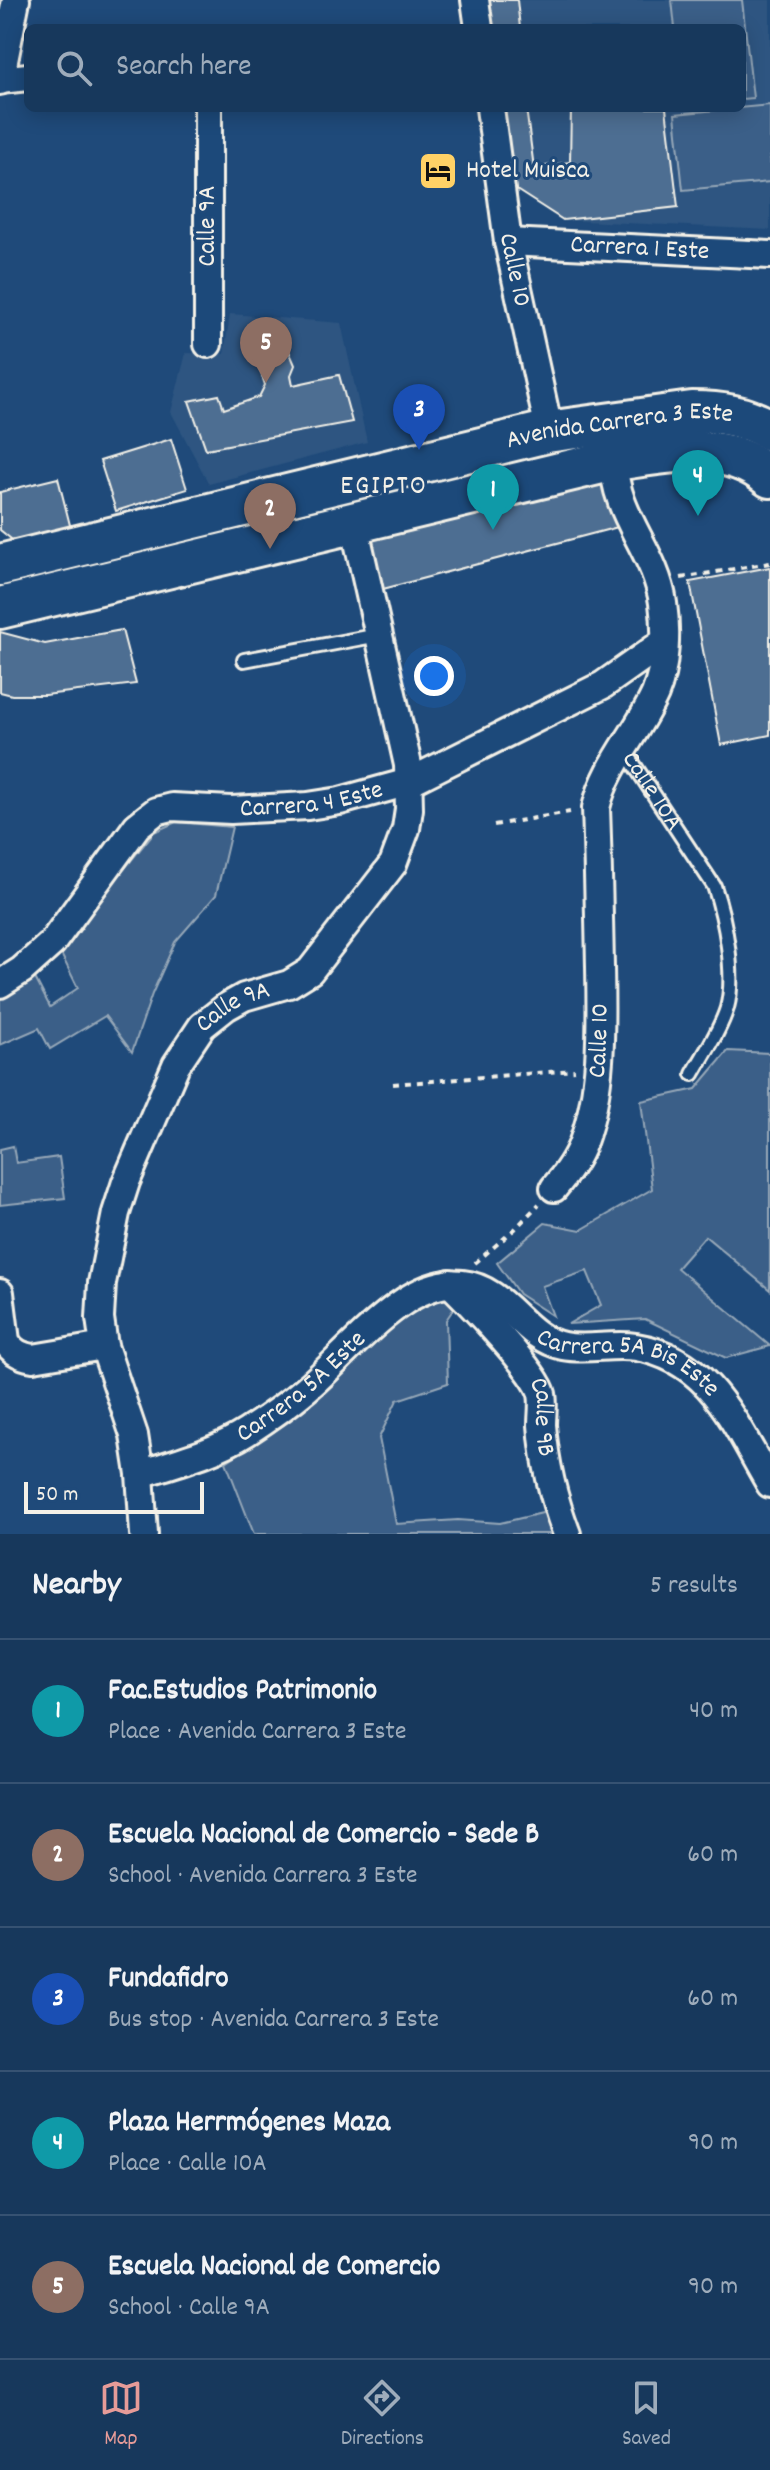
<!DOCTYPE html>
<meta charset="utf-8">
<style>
:root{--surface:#17385c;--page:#244365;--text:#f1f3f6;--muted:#9eacbb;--line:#365272;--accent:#e69b98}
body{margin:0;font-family:Dekko,sans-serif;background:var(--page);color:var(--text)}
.scale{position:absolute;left:24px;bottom:20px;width:180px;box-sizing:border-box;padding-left:8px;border:4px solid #f4f1e8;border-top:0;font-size:22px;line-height:28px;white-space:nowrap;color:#f4f1e8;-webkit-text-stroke:6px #1f4a7a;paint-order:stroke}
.you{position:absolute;left:434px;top:676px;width:28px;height:28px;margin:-20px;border:6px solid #fff;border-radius:50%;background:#1a73e8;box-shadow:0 0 0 12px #1a73e833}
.badge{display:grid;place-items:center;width:52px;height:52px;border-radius:50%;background:var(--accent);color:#fff;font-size:26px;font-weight:700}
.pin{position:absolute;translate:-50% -66px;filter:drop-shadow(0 2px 4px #0008)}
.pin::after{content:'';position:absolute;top:42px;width:28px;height:24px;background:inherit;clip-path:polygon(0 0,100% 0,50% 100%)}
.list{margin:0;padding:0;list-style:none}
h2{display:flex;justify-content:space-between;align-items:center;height:104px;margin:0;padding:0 32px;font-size:34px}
h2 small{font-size:26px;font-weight:400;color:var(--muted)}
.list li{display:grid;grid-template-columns:52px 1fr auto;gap:24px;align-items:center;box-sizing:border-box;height:144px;padding:0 32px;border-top:2px solid var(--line)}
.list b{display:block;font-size:30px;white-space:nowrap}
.list p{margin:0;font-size:26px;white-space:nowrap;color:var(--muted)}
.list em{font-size:26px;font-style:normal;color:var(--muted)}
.icon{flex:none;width:44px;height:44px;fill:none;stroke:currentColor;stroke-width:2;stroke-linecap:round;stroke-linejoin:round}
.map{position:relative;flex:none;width:770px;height:1534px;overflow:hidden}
.search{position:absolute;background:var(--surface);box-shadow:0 4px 20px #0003;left:24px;right:24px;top:24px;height:88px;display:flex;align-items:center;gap:20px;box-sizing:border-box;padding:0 28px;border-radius:12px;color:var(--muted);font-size:30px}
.sheet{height:824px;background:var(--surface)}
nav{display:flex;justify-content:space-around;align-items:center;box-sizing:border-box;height:112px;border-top:2px solid var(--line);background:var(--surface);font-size:22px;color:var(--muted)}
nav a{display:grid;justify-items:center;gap:4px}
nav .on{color:var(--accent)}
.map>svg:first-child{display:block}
</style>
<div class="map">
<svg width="770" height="1534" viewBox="0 0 770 1534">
<rect width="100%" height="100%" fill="#1f4a7a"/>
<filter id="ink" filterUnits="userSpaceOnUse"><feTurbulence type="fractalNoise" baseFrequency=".0125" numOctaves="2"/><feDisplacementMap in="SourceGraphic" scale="16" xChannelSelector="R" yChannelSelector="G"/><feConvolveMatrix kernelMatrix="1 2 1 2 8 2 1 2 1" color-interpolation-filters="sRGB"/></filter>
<g filter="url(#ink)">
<!-- built -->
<g fill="#2d5581">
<path d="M 484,0 L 770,0 L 770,230 L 563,220 L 504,181 L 496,108 L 742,108 L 742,28 L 487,28 Z"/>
<path d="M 230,314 L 341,323 L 367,442 L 209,484 L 171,412 L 186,353 L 224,354 Z"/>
</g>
<!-- green -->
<g fill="#3a5f88" stroke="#97a8b8" stroke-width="2">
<path d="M 672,0 L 742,0 L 753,98 L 742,99 L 742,28 L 675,28 Z"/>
<path d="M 770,105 L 770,182 L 683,190 L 675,114 Z"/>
<path d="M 176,822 L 232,827 L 216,895 L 175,942 L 152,994 L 132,1052 L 105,1016 L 50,1049 L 39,1028 L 0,1045 L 0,998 L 34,976 L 50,1007 L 78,988 L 59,950 L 154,832 Z"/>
<path d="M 728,1051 L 770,1053 L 770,1290 L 705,1236 L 677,1268 L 770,1346 L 726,1358 L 645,1319 L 568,1324 L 601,1305 L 587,1271 L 542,1286 L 553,1316 L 519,1294 L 497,1263 L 545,1223 L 581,1230 L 652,1189 L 641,1101 L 696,1089 Z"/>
<path d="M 13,1146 L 16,1163 L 59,1157 L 65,1198 L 0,1205 L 0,1149 Z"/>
<path d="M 443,1293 L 457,1304 L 446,1320 L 448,1383 L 397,1400 L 379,1438 L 396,1524 L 458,1520 L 500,1523 L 551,1511 L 560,1534 L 254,1534 L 226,1462 C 254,1443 287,1426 312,1403 C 356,1364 389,1321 443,1293 Z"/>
</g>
<!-- building -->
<g fill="#4d6e92" stroke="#f4f1e8" stroke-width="2">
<path d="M 484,0 L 517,0 L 520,28 L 487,28 Z"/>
<path d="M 496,108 L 526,108 L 534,168 L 570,162 L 571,108 L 666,108 L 678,207 L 563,220 L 504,182 Z"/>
<path d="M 281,332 L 295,365 L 291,375 L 293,385 L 339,375 L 352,422 L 206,449 L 189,401 L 219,395 L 224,409 L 259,397 L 265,385 L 252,347 Z"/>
<path d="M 171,439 L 187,489 L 116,511 L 100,461 Z"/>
<path d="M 603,472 L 618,527 L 383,589 L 368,534 Z"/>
<path d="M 58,478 L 71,529 L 16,543 L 0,530 L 0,492 Z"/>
<path d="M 770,567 L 770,735 L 721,745 L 690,582 Z"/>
<path d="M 122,630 L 136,684 L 45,695 L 12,695 L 0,692 L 0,632 L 45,644 Z"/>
</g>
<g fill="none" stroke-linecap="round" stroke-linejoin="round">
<defs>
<g id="lane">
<path d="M 244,660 L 379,635"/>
<path id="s1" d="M 623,748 L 714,886 C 725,918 736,975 727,1008 C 720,1031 704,1054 693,1074"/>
</g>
<g id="street">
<path d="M 475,0 L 479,28"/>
<path d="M 0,80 L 28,77"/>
<path d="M 0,81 L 16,0"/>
<path d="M 208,108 L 208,344"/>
<path id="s2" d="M 490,108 L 508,242 L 546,416 L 547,432"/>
<path id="s3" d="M 508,242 L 770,255"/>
<path id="s4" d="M 0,984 L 22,970 L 52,943 L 137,826 L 156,811 L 172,807 L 231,810 L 308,806 L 340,801 L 409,782 L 603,685 L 664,642"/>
<path id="s5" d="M 554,1188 C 566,1174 577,1159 583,1142 C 603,1087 601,1024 600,967 C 599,914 598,861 596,808 C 606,765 637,734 655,694 C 666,668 667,631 663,603 C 656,551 613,514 614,460"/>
<path id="s6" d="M 450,1283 C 469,1302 537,1372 542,1394 C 544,1403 542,1415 542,1425 C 545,1464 553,1498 567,1534"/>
<path d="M 0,1293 L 6,1341 C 12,1352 21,1356 33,1358 L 104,1346"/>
<path id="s7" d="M 140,1474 C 177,1462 214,1453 247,1432 C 267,1419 288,1404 306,1389 C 347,1355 405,1277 462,1284 C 507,1289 521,1337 563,1346 C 587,1351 612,1343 636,1347 C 711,1359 735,1425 770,1484"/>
<path id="s8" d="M 144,1534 L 140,1474 L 134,1435 L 104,1346 L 100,1318 L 102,1283 L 116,1213 L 126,1182 L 176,1065 L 202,1026 L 226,1007 L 244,997 L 289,984 L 310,971 L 393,864 L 406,829 L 409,809 L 408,765 L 354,524"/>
</g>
<g id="primary">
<path id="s9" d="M 0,565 L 547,432 L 692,412 C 721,412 745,416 770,430"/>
<path d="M 0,608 L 614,460 C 666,453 725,439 770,477"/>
</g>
</defs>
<!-- lane casing -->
<use href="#lane" stroke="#f4f1e8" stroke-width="18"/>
<!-- street casing -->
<use href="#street" stroke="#f4f1e8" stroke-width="32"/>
<!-- primary casing -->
<use href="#primary" stroke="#f4f1e8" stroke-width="46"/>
<!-- path -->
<g stroke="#f4f1e8" stroke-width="4" stroke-dasharray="6 6" stroke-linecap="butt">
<path d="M 681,578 L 770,563"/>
<path d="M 494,825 L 570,812"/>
<path d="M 393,1084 L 575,1070"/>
<path d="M 475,1263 L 515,1229 L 539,1204"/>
</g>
<!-- lane -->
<use href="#lane" stroke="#1f4a7a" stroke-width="12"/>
<!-- street -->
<use href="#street" stroke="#1f4a7a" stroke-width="26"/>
<!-- primary -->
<use href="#primary" stroke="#1f4a7a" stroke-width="40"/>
</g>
</g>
<!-- icons -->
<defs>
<symbol id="hotel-square" viewBox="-11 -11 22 22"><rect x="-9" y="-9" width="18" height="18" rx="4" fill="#ffd166" stroke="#1f4a7a"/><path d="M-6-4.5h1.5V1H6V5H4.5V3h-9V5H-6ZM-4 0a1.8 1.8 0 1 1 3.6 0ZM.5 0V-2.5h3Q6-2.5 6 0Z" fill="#111"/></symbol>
</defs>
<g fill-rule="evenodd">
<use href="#hotel-square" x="416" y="149" width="44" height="44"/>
</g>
<g text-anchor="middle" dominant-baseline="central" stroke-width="6" stroke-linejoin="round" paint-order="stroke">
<!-- poi labels -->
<g font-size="26" fill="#f4f1e8" stroke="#1f4a7a" text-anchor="start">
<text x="466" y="171">Hotel Muisca</text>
</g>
<!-- street labels -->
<g font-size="26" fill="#f4f1e8" stroke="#1f4a7a">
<text transform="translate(208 226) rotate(-90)">Calle 9A</text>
<text stroke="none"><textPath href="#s3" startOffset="132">Carrera 1 Este</textPath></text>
<text stroke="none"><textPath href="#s2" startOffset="164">Calle 10</textPath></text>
<text stroke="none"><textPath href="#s9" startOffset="636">Avenida Carrera 3 Este</textPath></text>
<text stroke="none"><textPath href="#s1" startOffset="52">Calle 10A</textPath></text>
<text stroke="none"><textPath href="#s4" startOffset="392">Carrera 4 Este</textPath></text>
<text stroke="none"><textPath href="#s8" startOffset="572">Calle 9A</textPath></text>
<text stroke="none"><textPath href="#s5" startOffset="158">Calle 10</textPath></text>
<text stroke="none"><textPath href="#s7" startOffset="572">Carrera 5A Bis Este</textPath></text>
<text stroke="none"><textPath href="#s7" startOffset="186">Carrera 5A Este</textPath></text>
<text stroke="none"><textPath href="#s6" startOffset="168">Calle 9B</textPath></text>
</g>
<!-- neighbourhood labels -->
<g font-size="28" letter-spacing="2" fill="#f4f1e8" stroke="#1f4a7a">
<text x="384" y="488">EGIPTO</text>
</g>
</g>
</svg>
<div class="scale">50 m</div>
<div class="you"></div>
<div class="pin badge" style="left:493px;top:530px;background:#0f9aa8">1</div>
<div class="pin badge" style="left:270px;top:549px;background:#8d6e63">2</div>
<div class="pin badge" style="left:419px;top:450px;background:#1a4fb4">3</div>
<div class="pin badge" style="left:698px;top:516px;background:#0f9aa8">4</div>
<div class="pin badge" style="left:266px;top:383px;background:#8d6e63">5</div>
<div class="search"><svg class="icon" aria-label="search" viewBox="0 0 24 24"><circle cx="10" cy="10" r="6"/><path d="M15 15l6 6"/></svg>Search here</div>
</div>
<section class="sheet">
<h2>Nearby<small>5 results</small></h2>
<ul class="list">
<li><span class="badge" style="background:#0f9aa8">1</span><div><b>Fac.Estudios Patrimonio</b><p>Place · Avenida Carrera 3 Este</p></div><em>40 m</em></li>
<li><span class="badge" style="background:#8d6e63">2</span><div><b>Escuela Nacional de Comercio - Sede B</b><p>School · Avenida Carrera 3 Este</p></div><em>60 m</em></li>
<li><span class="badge" style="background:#1a4fb4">3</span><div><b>Fundafidro</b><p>Bus stop · Avenida Carrera 3 Este</p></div><em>60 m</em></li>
<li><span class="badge" style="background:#0f9aa8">4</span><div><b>Plaza Herrmógenes Maza</b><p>Place · Calle 10A</p></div><em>90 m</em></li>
<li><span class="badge" style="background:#8d6e63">5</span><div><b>Escuela Nacional de Comercio</b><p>School · Calle 9A</p></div><em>90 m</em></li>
</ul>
</section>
<nav>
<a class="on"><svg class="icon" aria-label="map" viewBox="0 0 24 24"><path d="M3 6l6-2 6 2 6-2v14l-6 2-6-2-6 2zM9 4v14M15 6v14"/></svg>Map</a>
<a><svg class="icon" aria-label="directions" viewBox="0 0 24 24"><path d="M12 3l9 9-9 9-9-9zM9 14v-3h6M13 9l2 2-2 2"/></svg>Directions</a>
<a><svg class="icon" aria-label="saved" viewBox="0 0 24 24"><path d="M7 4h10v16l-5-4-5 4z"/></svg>Saved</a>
</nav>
